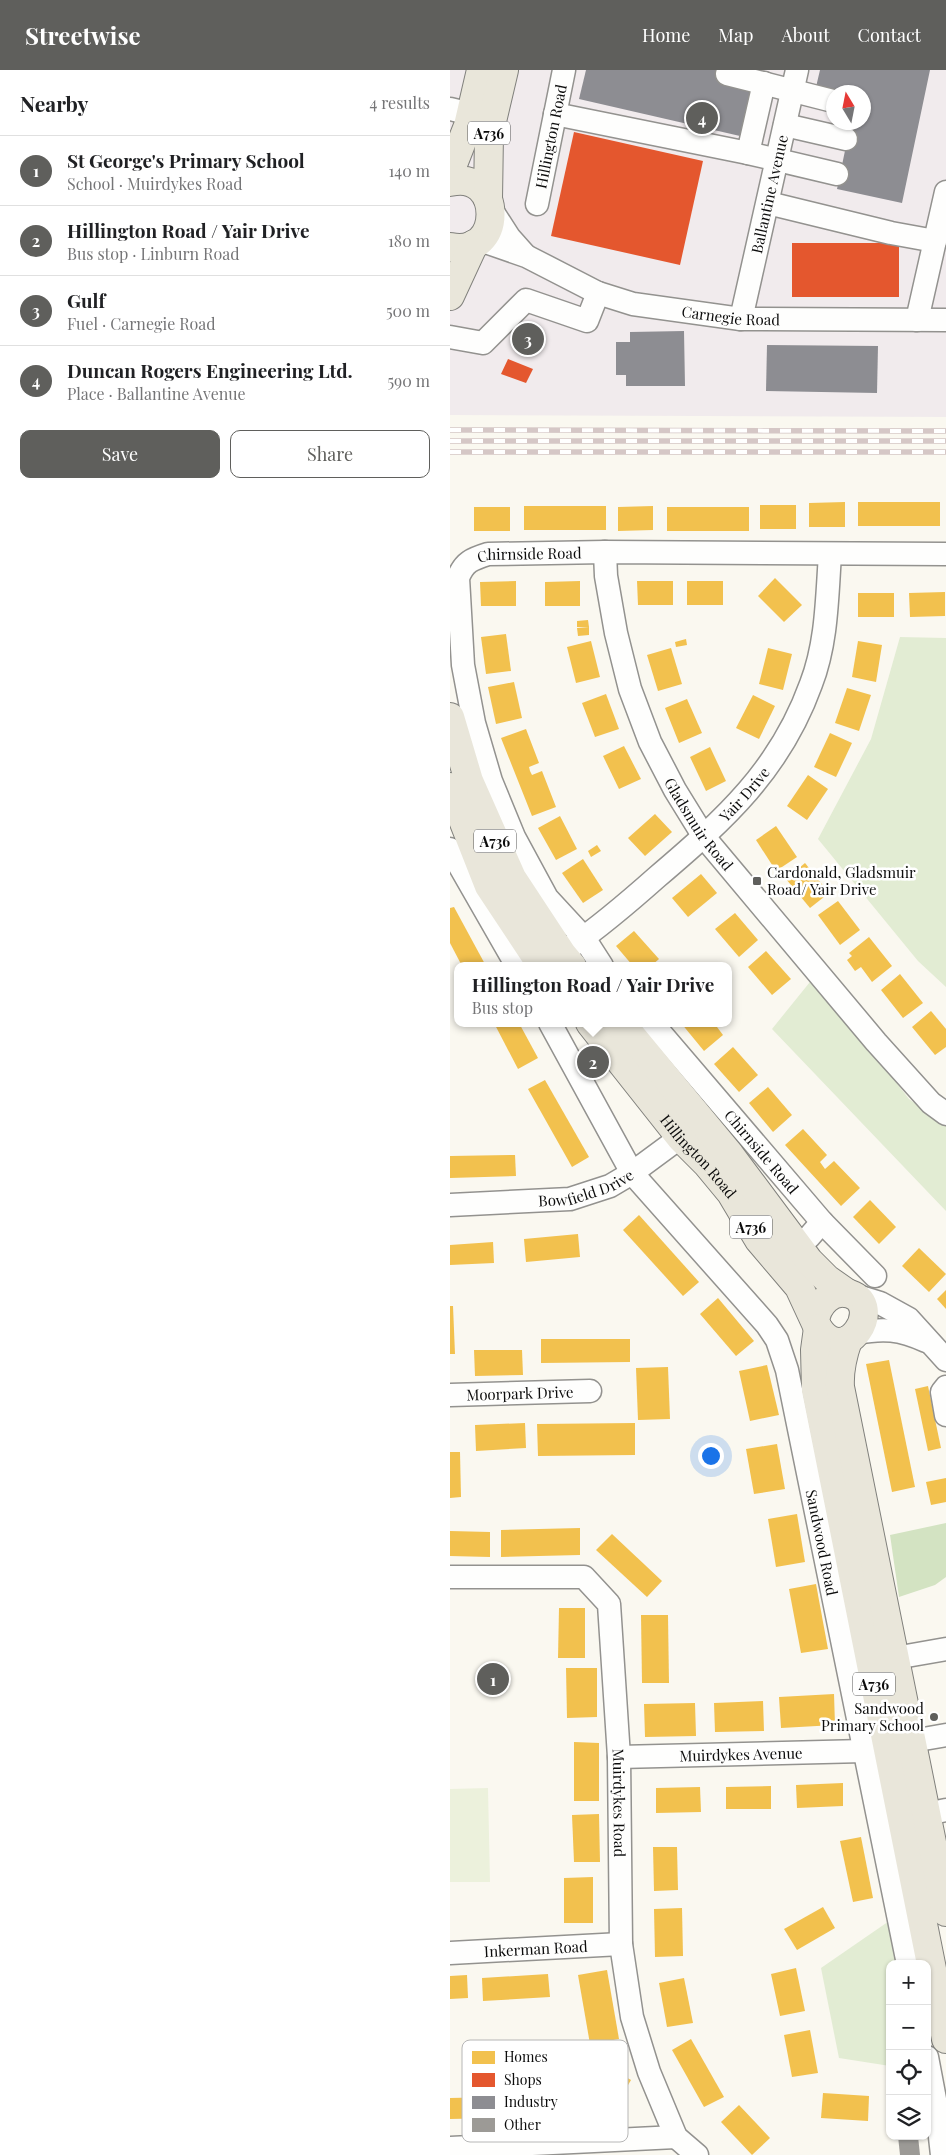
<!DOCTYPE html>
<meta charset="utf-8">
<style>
:root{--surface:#fff;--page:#f6f6f6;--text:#202124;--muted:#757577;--line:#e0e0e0;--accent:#5f5f5c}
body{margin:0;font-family:"Playfair Display",serif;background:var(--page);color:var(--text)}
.controls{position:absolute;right:15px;bottom:15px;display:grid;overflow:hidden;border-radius:10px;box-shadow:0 1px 4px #0004}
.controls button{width:45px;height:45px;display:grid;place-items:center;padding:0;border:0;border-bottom:1px solid var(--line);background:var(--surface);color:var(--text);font:25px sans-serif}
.compass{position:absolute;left:376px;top:15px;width:45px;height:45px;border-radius:50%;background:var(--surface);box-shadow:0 1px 4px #0004;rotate:350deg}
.you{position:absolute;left:260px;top:1385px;width:18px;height:18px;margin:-12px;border:4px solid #fff;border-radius:50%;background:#1a73e8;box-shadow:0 0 0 8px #1a73e833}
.badge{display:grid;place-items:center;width:32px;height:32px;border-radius:50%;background:var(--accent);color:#fff;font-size:16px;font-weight:700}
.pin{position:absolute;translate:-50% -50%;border:2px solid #fff;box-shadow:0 1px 5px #0006}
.popup{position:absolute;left:4px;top:892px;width:278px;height:65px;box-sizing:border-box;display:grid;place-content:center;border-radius:10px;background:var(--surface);filter:drop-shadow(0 1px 4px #0005);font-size:16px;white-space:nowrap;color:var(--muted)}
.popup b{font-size:19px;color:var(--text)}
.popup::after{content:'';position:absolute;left:50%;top:100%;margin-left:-10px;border:10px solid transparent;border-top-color:var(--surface)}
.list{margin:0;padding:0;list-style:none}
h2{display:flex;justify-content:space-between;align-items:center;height:65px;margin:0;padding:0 20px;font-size:21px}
h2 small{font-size:16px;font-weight:400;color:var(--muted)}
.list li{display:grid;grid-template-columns:32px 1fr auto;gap:15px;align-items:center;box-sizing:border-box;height:70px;padding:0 20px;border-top:1px solid var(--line)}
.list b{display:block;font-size:19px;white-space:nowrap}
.list p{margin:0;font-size:16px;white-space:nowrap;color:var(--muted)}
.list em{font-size:16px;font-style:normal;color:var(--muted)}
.actions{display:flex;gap:10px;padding:15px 20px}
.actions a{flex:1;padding:11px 0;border:1px solid var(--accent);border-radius:10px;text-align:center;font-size:18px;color:var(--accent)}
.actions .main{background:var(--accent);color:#fff}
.icon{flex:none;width:28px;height:28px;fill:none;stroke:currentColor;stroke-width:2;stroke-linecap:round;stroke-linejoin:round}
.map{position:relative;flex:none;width:496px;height:2085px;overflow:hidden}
header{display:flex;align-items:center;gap:30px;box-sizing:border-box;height:70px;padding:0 25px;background:var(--accent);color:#fff}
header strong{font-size:24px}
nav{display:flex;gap:28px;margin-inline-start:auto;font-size:18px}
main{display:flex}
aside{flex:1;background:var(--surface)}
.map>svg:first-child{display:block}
</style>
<header>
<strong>Streetwise</strong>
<nav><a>Home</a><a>Map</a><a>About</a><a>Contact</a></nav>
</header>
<main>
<aside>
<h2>Nearby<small>4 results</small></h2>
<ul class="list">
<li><span class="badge">1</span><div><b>St George's Primary School</b><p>School · Muirdykes Road</p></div><em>140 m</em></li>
<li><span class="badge">2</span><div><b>Hillington Road / Yair Drive</b><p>Bus stop · Linburn Road</p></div><em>180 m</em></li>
<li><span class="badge">3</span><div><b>Gulf</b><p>Fuel · Carnegie Road</p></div><em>500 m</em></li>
<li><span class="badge">4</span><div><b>Duncan Rogers Engineering Ltd.</b><p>Place · Ballantine Avenue</p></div><em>590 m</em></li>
</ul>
<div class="actions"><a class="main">Save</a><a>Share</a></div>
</aside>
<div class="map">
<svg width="496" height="2085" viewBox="0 0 496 2085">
<rect width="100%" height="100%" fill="#faf8f0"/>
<!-- industrial -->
<path fill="#f1ebed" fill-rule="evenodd" d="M 0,0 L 496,0 L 496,347 L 0,345 ZM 383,22 L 413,22 L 413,52 L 383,52 Z"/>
<!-- green -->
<g fill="#e2ecd3">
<path d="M 450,567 L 496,568 L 496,917 L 468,891 L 368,769 L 421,669 Z"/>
<path d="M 364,907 L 459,1029 L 496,1056 L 496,1141 L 322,959 Z"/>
<path d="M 445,1847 L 453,1894 L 440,1894 L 440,1996 L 389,1988 L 371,1898 Z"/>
</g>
<!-- forest -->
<path fill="#d3e3c2" d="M 496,1453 L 496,1507 L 485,1515 L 449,1527 L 440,1465 Z"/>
<!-- pitch -->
<path fill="#ecf1dc" d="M 38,1718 L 40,1812 L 0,1812 L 0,1719 Z"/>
<!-- homes -->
<g fill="#f2c14e">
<path d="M 395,432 L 395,457 L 359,457 L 359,433 Z"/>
<rect x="408" y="432" width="82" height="24"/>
<rect x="310" y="435" width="36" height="24"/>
<rect x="74" y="436" width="82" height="24"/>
<path d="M 203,436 L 203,460 L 168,461 L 168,437 Z"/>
<rect x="24" y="437" width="36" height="24"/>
<rect x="217" y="437" width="82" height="24"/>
<path d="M 325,508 L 352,535 L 334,552 L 308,526 Z"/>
<path d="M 66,511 L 66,536 L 31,536 L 30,512 Z"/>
<path d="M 130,511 L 130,536 L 95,536 L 95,512 Z"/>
<path d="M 187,511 L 223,511 L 223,535 L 188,535 Z"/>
<rect x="237" y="511" width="36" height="24"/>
<path d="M 495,522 L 495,546 L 460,547 L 459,523 Z"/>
<rect x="408" y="523" width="36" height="24"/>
<path d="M 138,550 L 139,557 L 127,557 L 127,551 Z"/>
<path d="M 139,557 L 139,565 L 128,566 L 127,558 Z"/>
<path d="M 56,564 L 61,601 L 36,604 L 31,567 Z"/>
<path d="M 236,569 L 237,575 L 226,577 L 225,572 Z"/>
<path d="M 141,571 L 150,607 L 126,613 L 117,577 Z"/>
<path d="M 408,571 L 432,575 L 426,612 L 402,607 Z"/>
<path d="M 221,578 L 232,614 L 208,621 L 197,585 Z"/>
<path d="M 318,578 L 342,584 L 333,620 L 309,614 Z"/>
<path d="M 64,612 L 72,648 L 46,654 L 38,617 Z"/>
<path d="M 397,618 L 421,625 L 409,661 L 385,653 Z"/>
<path d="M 156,624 L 169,659 L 145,667 L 132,633 Z"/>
<path d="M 303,625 L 325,636 L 309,669 L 286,658 Z"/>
<path d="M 237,629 L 252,663 L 229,673 L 215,638 Z"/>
<path d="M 76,659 L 89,693 L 79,697 L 80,701 L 82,705 L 92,701 L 106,737 L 82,746 L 51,668 Z"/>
<path d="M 380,663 L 402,673 L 386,707 L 364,697 Z"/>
<path d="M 174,676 L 191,709 L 169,719 L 153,686 Z"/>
<path d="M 260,677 L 276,711 L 256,721 L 240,687 Z"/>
<path d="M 358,705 L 378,719 L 357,750 L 337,736 Z"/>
<path d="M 205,744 L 222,762 L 195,786 L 178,768 Z"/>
<path d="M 110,746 L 127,779 L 106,790 L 88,758 Z"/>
<path d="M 326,756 L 347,787 L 326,801 L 306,770 Z"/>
<path d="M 147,775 L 151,781 L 141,787 L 138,781 Z"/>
<path d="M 133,789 L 153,820 L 133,833 L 112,803 Z"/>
<path d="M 355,793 L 379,823 L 360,838 L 336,809 Z"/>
<path d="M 251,804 L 267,823 L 238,847 L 222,828 Z"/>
<path d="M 388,831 L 410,860 L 390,875 L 368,845 Z"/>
<path d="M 4,837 L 36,896 L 12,896 L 0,873 L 0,838 Z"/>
<path d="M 285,843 L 308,870 L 289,887 L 265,859 Z"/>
<path d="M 184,861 L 209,889 L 201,896 L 183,896 L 166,876 Z"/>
<path d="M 419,867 L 442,896 L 422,912 L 411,897 L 405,901 L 397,890 L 402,886 L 399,883 Z"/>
<path d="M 316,881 L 341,909 L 322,925 L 298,897 Z"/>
<path d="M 450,904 L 473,933 L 453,948 L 431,920 Z"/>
<path d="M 481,941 L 496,959 L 496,977 L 485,985 L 462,957 Z"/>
<path d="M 44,953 L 69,953 L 88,988 L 68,999 Z"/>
<path d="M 231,953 L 264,953 L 273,965 L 254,981 Z"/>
<path d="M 283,977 L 308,1005 L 289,1022 L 264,994 Z"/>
<path d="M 95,1010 L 139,1087 L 122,1097 L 78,1019 Z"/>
<path d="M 318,1017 L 342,1045 L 323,1062 L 299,1033 Z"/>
<path d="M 353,1059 L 377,1085 L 370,1092 L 375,1099 L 384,1091 L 410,1118 L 391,1136 L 335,1075 Z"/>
<path d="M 65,1085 L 66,1106 L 0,1108 L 0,1086 Z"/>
<path d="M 420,1130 L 446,1157 L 429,1174 L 403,1147 Z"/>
<path d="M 189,1145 L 249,1212 L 233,1226 L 173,1160 Z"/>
<path d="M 128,1164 L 130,1187 L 76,1192 L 74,1169 Z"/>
<path d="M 43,1172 L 44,1193 L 0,1195 L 0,1175 Z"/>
<path d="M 469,1178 L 496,1204 L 479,1222 L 452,1196 Z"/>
<path d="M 496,1220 L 496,1239 L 487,1229 Z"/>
<path d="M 268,1228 L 304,1271 L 286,1286 L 250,1244 Z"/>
<path d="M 0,1236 L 3,1236 L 5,1284 L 0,1284 Z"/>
<path d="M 91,1269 L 180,1269 L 180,1292 L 91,1293 Z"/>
<path d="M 24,1280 L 72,1280 L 73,1305 L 25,1306 Z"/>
<path d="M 439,1290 L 465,1417 L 442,1422 L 416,1294 Z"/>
<path d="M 317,1295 L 329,1345 L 300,1351 L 289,1301 Z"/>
<path d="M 218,1297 L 220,1349 L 188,1350 L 186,1298 Z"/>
<path d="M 478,1316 L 491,1378 L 478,1381 L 465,1319 Z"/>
<path d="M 75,1353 L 76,1378 L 26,1381 L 25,1355 Z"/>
<path d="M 185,1353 L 185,1385 L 88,1386 L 87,1354 Z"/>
<path d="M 327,1374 L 335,1419 L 304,1424 L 296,1379 Z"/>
<path d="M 0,1382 L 10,1382 L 11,1427 L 0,1428 Z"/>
<path d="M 496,1408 L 496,1432 L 481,1435 L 476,1412 Z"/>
<path d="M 347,1444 L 355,1492 L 326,1497 L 318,1449 Z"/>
<path d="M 130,1458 L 130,1485 L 51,1487 L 51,1460 Z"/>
<path d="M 0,1461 L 40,1462 L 40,1487 L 0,1486 Z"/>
<path d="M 162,1464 L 212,1511 L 197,1527 L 146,1480 Z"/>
<path d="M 366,1514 L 378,1579 L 351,1583 L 339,1519 Z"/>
<path d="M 109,1538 L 135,1538 L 135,1588 L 108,1588 Z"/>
<path d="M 191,1545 L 218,1545 L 219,1613 L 192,1613 Z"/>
<path d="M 116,1598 L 147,1598 L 147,1647 L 117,1648 Z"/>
<path d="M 384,1624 L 385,1655 L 331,1658 L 329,1627 Z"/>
<path d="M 313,1631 L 314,1661 L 265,1662 L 264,1633 Z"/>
<path d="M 245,1633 L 246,1666 L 195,1667 L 194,1634 Z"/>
<path d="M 124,1672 L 149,1673 L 149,1731 L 124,1731 Z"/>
<path d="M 393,1713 L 393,1736 L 347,1738 L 346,1715 Z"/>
<path d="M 321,1716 L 321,1739 L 276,1739 L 276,1717 Z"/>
<path d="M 250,1717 L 251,1742 L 206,1743 L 206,1718 Z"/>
<path d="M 149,1744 L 150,1792 L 124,1792 L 122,1745 Z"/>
<path d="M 411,1767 L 423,1828 L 403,1832 L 390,1771 Z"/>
<path d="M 203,1777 L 227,1777 L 228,1820 L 204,1821 Z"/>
<path d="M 143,1807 L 143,1853 L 114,1853 L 114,1808 Z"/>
<path d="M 373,1837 L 385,1858 L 347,1880 L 334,1859 Z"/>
<path d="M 232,1838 L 233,1886 L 205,1887 L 204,1839 Z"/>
<path d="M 346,1898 L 355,1941 L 330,1946 L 321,1904 Z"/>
<path d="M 157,1900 L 169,1969 L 140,1974 L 128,1905 Z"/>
<path d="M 98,1904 L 100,1927 L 33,1931 L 32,1908 Z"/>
<path d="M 17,1905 L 18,1928 L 0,1929 L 0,1906 Z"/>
<path d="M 234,1908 L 243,1953 L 217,1957 L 209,1913 Z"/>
<path d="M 360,1960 L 368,2003 L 342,2007 L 334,1965 Z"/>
<path d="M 241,1969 L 274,2027 L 254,2037 L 222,1980 Z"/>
<path d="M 160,1998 L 181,2010 L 157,2051 L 136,2038 Z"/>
<path d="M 108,2023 L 109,2046 L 62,2048 L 61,2025 Z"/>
<path d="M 373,2023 L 419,2026 L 418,2051 L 371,2048 Z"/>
<path d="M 44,2027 L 45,2048 L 0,2049 L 0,2028 Z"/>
<path d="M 289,2035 L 320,2068 L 302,2085 L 271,2052 Z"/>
</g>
<!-- shops -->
<g fill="#e4572e">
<path d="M 124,62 L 253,91 L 230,195 L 101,166 Z"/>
<rect x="342" y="173" width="107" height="54"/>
<path d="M 58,289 L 83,299 L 76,313 L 51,304 Z"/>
</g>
<!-- industry -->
<g fill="#8d8d92">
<path d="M 136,0 L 273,0 L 302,13 L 290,66 L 129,29 Z"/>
<path d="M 370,0 L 480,0 L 452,133 L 387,119 L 401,52 L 413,52 L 413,22 L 394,22 L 366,17 Z"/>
<path d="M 234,261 L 235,316 L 176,316 L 176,305 L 166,305 L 166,272 L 180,272 L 180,262 Z"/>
<path d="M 317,275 L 428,276 L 427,323 L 316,321 Z"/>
</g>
<!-- building -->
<path fill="#9c9a96" d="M 448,2066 L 468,2066 L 470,2085 L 450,2085 Z"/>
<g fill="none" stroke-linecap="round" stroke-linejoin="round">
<defs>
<g id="minor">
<path d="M 277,4 L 383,31"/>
<path d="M 0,39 L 21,44"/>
<path d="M 105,44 L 298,83 L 387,104"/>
<path d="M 335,55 L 396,69"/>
<path d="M 298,83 L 314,13"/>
<path d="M 318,133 L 441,163 L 485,171"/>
<path id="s1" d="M 87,134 L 114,0"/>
<path d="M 41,139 L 59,167 L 75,185"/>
<path id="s2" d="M 30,170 L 76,186 L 148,223 L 183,234 L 291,249 L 496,250"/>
<path id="s3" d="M 291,249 L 347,0"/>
<path d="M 467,250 L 496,122"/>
<path d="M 0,267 L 33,273 L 76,230 L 137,251 L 148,223"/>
<path id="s4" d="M 155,482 L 156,506 L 166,563 L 180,619 L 200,672 L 225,720 L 254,767 L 426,972 L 481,1033 L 496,1044"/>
<path d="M 0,779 L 67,896"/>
<path id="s5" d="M 122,876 C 152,855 180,831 207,807 C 275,749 330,700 361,614 C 377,573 377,527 380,484"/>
<path id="s6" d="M 152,896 L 134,868 L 97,828 L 64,767 L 41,711 L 24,653 L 13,595 L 8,508 C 14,492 22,489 38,484 L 155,482 L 496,484"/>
<path id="s7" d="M 100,953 L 182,1103 L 317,1255 L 327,1270 L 337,1300 L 458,1894"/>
<path id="s8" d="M 202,953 L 372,1152 L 425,1206"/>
<path id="s9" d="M 0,1135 L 120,1129 L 160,1116 L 182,1103 L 243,1058"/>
<path d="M 359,1167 L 372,1152"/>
<path d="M 404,1225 L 430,1233 L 459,1249 L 496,1290"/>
<path d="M 406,1263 C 434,1258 449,1259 476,1271"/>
<path d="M 496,1317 L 492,1322 L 496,1345"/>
<path id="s10" d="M 0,1325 L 140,1321"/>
<path id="s11" d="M 0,1507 L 134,1507 L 159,1534 L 169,1687 L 171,1874 L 182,1947 L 199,2002 L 226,2067 L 247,2085"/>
<path d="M 445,1588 L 496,1579"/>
<path d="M 462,1671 L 496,1665"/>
<path id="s12" d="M 169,1687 L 414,1681"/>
<path d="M 476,1744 L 496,1740"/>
<path id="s13" d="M 0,1883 L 171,1874"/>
<path d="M 477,1987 L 487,2040 L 492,2085"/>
<path d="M 0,2078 L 226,2067"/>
</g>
<g id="major">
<path d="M 0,102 L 18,56 L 31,0"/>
<path d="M 0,112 C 54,99 54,189 0,177"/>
<path d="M 38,129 L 39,64 L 54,0"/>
<path d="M 0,226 L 24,174"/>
<path d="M 0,647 L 19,711 L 62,808 L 112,884 L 122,896"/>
<path d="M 0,717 L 39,816 L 92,896"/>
<path id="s14" d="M 140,953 L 231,1068 L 257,1094 L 281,1123 L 309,1170 L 349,1217 L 368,1258 C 396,1300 435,1235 400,1224 C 381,1218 367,1235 365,1251"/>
<path d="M 171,953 L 280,1085 L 359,1191 L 377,1209 L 397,1223"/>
<path d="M 368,1258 L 365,1280 L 366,1320 L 496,1969"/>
<path d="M 398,1270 C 392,1287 389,1300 390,1317 L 496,1842"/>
</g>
</defs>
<!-- minor casing -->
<use href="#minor" stroke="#93928f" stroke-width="25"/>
<!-- major casing -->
<use href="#major" stroke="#80807c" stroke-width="30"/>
<!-- minor -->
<use href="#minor" stroke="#fefefd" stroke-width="22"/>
<!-- major -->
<use href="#major" stroke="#e9e6da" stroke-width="28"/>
<defs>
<g id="rail">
<path d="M 0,360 L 496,361"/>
<path d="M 0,371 L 496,371"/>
<path d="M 0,382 L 496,382"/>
</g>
</defs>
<!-- rail casing -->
<use href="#rail" stroke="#d5c7c6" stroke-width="5.5"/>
<!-- rail -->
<use href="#rail" stroke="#fff" stroke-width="4" stroke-dasharray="11" stroke-linecap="butt"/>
</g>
<!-- markers -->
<g fill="#5f5f5c" stroke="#fff" stroke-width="2">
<rect x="302" y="806" width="10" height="10" rx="2.5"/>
<circle cx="484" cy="1647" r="5"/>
</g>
<g text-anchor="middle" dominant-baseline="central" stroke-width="5" stroke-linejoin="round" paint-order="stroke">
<!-- shield labels -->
<g fill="#fff" stroke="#555" stroke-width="1">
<rect x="18" y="51.5" width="42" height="23" rx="4"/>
<rect x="24" y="759.5" width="42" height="23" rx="4"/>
<rect x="280" y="1145.5" width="42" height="23" rx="4"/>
<rect x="403" y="1602.5" width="42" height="23" rx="4"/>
</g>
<g font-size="14" font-weight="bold" fill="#0c0c0c">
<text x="39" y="63">A736</text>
<text x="45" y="771">A736</text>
<text x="301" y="1157">A736</text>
<text x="424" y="1614">A736</text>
</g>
<!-- street labels -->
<g font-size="15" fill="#0c0c0c" stroke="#fff">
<text stroke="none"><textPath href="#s1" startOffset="69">Hillington Road</textPath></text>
<text stroke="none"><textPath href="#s3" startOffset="128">Ballantine Avenue</textPath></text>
<text stroke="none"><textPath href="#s2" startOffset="265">Carnegie Road</textPath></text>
<text stroke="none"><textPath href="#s6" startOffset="506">Chirnside Road</textPath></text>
<text stroke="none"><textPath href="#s5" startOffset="230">Yair Drive</textPath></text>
<text stroke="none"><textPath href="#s4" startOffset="292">Gladsmuir Road</textPath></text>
<text stroke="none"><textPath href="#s8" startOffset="169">Chirnside Road</textPath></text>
<text stroke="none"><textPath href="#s14" startOffset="172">Hillington Road</textPath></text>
<text stroke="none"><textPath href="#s9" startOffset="138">Bowfield Drive</textPath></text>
<text stroke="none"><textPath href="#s10" startOffset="70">Moorpark Drive</textPath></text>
<text stroke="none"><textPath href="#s7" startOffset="600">Sandwood Road</textPath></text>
<text stroke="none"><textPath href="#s12" startOffset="122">Muirdykes Avenue</textPath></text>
<text stroke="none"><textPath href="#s11" startOffset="370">Muirdykes Road</textPath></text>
<text stroke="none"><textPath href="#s13" startOffset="86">Inkerman Road</textPath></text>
</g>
<!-- poi labels -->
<g font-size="15" fill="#0c0c0c" stroke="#fff" text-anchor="start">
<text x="317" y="802">Cardonald, Gladsmuir<tspan x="317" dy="17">Road/ Yair Drive</tspan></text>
<text x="474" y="1638" text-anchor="end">Sandwood<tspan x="474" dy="17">Primary School</tspan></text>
</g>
</g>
<!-- legend -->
<rect x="12" y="1970" width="166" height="102" rx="8" fill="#fff" stroke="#b6b6b6" stroke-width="1"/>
<rect x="22" y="1981" width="23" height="13" fill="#f2c14e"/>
<rect x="22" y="2003" width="23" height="14" fill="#e4572e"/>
<rect x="22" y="2026" width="23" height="13" fill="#8d8d92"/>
<rect x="22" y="2048" width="23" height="14" fill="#9c9a96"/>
<g font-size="14" fill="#0c0c0c">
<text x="54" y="1992">Homes</text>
<text x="54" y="2015">Shops</text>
<text x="54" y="2037">Industry</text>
<text x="54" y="2060">Other</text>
</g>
</svg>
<div class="controls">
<button>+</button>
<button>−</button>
<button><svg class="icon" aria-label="locate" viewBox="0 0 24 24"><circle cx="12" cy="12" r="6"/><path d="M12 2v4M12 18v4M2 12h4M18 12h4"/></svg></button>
<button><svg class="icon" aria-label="layers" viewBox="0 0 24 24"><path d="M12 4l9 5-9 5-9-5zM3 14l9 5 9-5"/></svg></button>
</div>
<svg class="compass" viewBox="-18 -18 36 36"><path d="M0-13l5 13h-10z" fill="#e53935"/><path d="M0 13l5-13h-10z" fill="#757577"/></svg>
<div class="you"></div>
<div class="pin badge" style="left:43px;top:1609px">1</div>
<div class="pin badge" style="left:143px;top:992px">2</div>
<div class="popup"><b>Hillington Road / Yair Drive</b>Bus stop</div>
<div class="pin badge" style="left:78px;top:269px">3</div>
<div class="pin badge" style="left:252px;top:48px">4</div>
</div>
</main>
